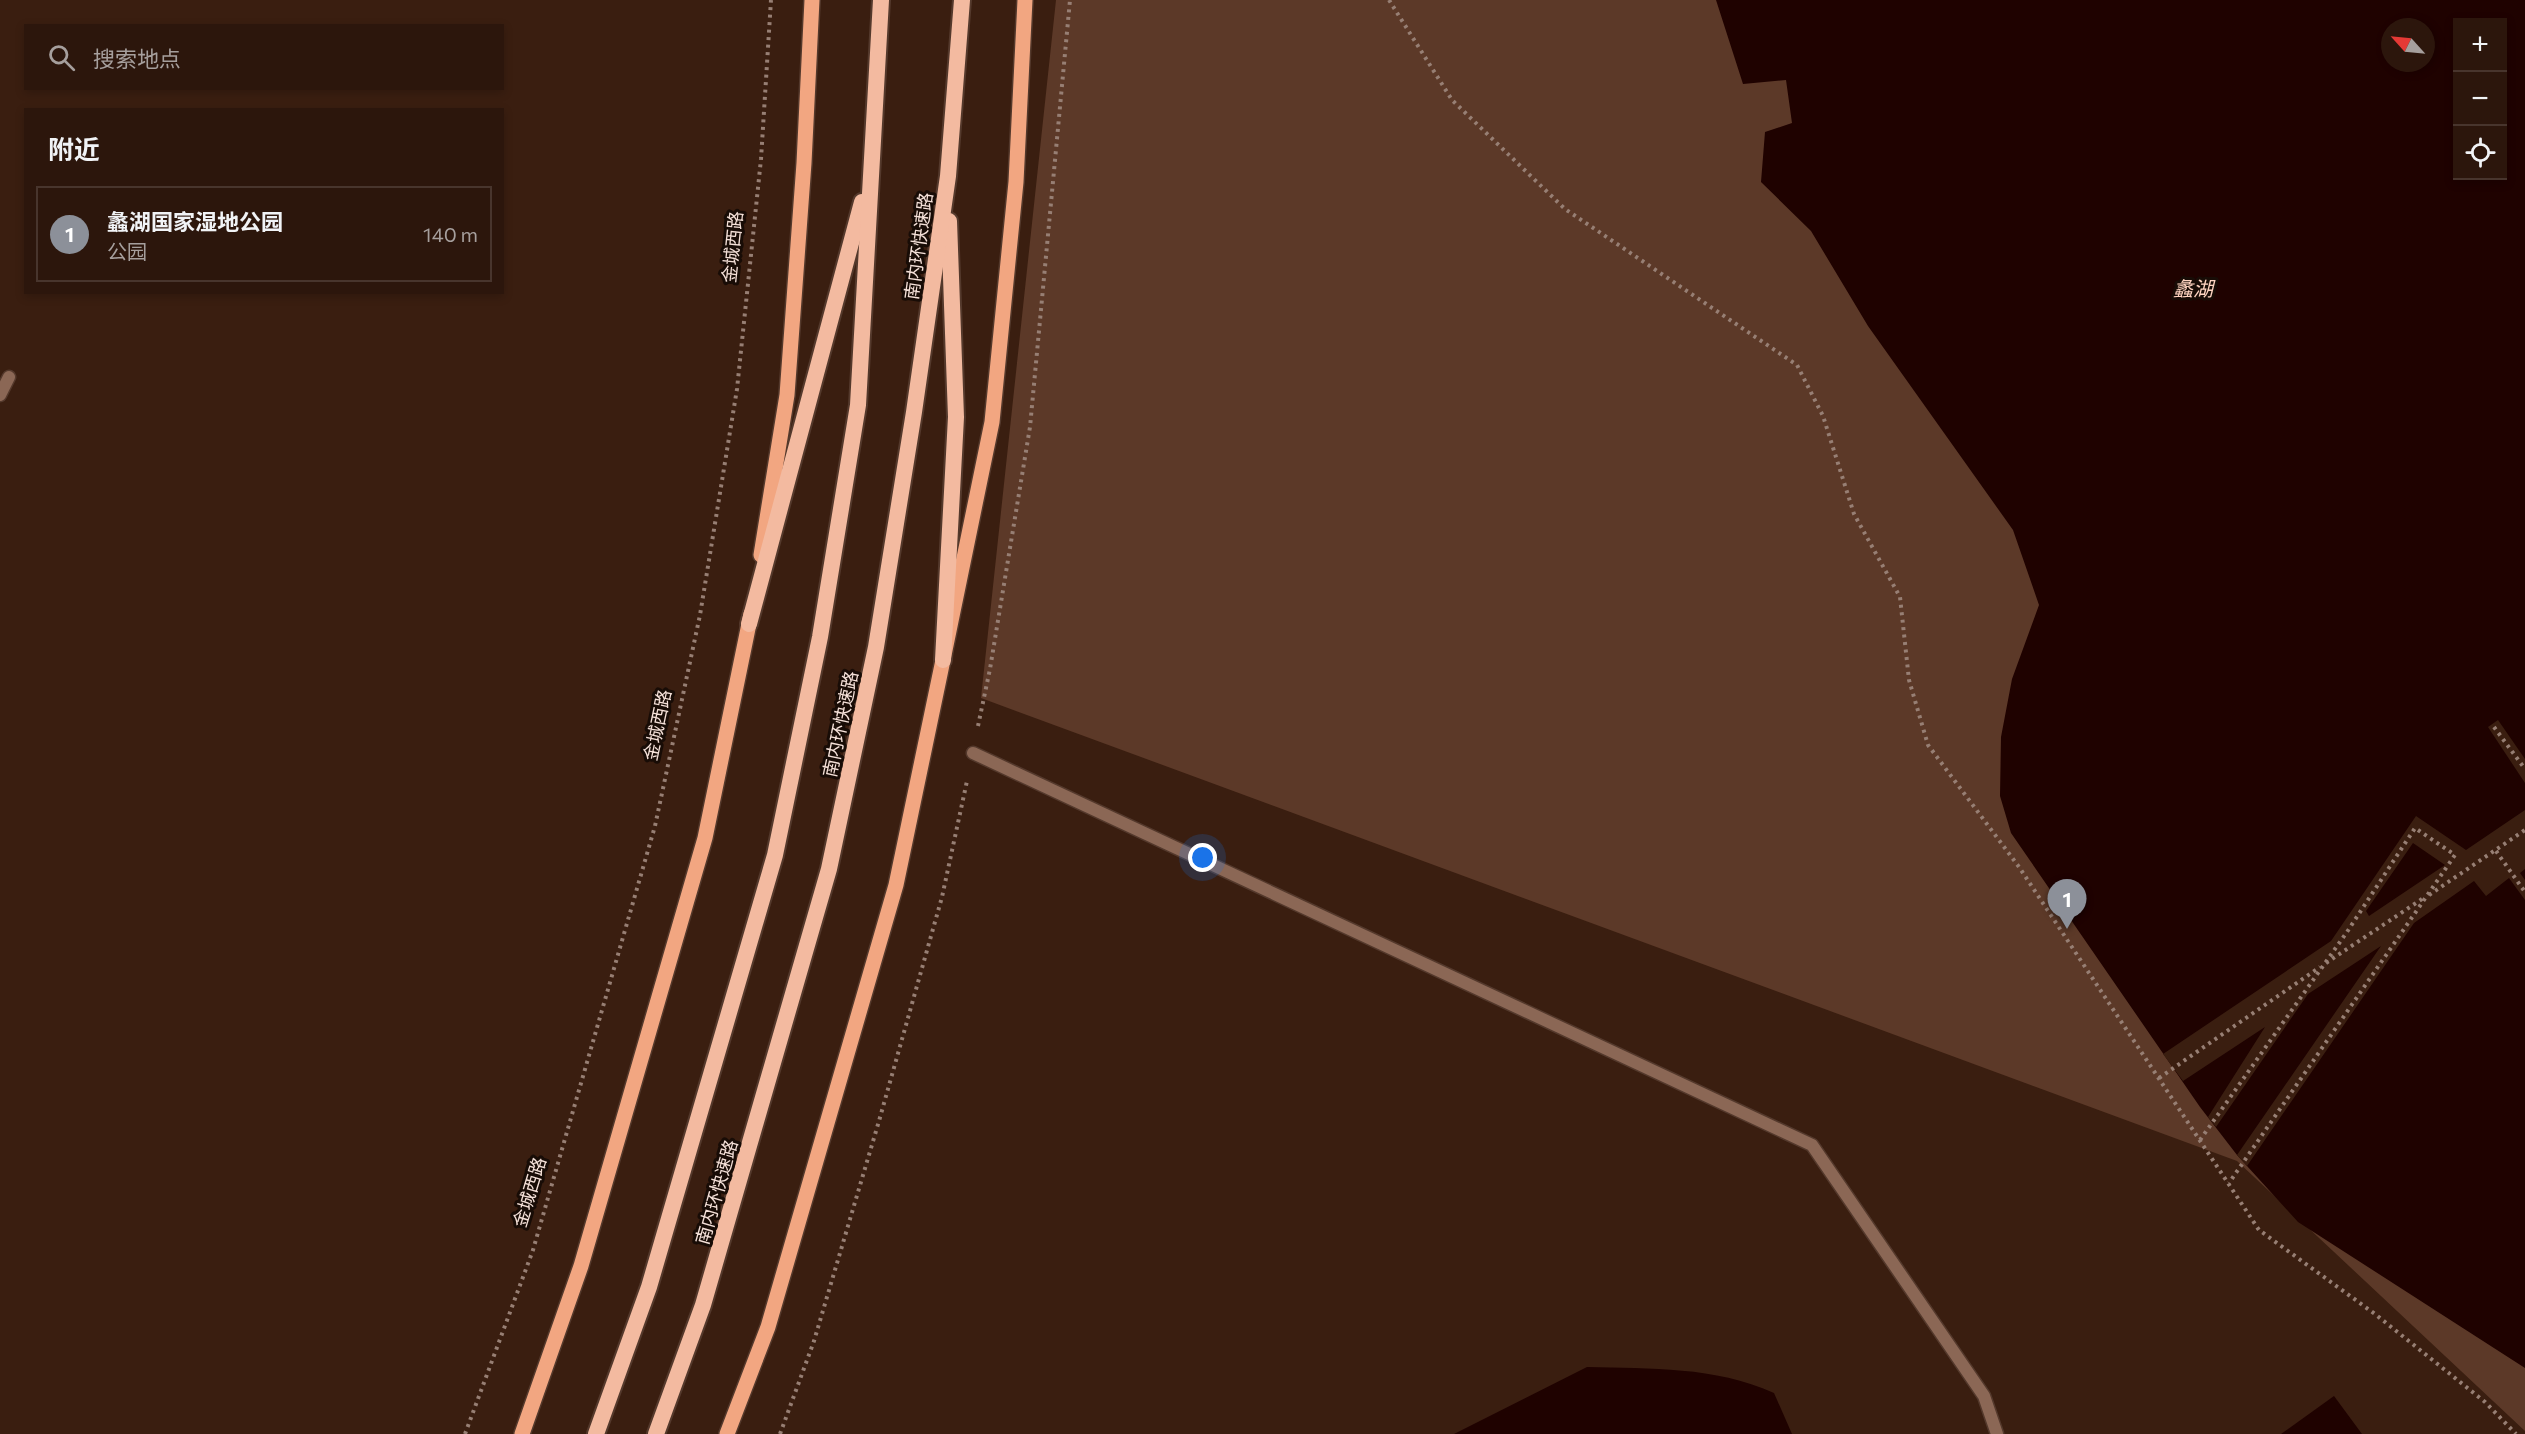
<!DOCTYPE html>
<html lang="zh">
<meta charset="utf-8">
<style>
:root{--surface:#2c160c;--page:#341f15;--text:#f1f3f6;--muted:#a69f9d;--line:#48352d;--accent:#8c9099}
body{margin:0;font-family:Commissioner,"Noto Sans SC",sans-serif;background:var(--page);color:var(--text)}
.controls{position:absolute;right:18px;top:18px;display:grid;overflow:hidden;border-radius:0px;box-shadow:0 3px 9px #0003}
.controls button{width:54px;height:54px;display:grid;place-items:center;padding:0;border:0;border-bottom:2px solid var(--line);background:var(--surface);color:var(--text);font:30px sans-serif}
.compass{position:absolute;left:2381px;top:18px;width:54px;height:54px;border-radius:50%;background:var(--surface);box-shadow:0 3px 9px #0003;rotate:297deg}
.you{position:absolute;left:1203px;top:858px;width:21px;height:21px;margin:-15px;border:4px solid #fff;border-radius:50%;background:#1a73e8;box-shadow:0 0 0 9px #1a73e833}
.badge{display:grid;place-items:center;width:39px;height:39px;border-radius:50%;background:var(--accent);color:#fff;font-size:20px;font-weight:700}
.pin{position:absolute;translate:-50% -50px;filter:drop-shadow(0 2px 3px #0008)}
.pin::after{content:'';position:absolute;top:32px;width:21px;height:18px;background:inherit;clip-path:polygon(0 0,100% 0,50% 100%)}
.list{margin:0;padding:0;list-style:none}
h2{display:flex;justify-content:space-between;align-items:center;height:78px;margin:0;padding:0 24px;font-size:26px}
h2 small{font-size:20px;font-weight:400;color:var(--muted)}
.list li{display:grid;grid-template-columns:39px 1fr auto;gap:18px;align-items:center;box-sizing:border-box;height:96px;margin:0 12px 12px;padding:0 12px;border:2px solid var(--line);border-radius:0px}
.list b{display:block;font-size:22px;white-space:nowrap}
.list p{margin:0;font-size:20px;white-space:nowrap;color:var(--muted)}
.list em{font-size:20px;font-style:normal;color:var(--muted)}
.icon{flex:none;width:33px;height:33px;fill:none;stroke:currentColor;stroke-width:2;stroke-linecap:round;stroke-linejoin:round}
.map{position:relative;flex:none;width:2525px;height:1434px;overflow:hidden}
.search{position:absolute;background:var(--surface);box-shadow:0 3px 9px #0003;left:24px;top:24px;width:480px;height:66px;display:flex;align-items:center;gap:15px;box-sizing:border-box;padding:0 21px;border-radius:0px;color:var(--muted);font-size:22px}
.panel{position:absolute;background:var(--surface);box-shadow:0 3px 9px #0003;left:24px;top:108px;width:480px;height:186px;border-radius:0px}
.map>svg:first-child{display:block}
</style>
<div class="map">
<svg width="2525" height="1434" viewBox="0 0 2525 1434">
<rect width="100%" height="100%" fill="#3a1e10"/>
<!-- green -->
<path fill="#5c3928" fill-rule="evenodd" d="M 1056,0 L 2525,0 L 2525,1431 L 2237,1161 L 981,698 ZM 2458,22 L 2502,22 L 2502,176 L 2458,176 ZM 2390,27 L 2426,27 L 2426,63 L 2390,63 Z"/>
<!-- water -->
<g fill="#1f0200" fill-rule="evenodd">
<path d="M 1716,0 L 2525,0 L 2525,1368 L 2298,1222 L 2237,1155 L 2200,1107 L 2011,833 L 2000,796 L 2001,737 L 2012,679 L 2039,605 L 2013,530 L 1868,326 L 1811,231 L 1761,182 L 1765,132 L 1792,123 L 1786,80 L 1743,84 ZM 2458,22 L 2502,22 L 2502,176 L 2458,176 ZM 2390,27 L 2426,27 L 2426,63 L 2390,63 Z"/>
<path d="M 1587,1367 C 1651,1369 1714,1366 1774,1393 L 1792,1434 L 1454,1434 Z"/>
<path d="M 2334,1396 L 2362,1434 L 2281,1434 Z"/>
</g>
<!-- pier -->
<g fill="#3a1e10" fill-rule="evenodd">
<path d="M 2498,720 L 2525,759 L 2525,783 L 2488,727 Z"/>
<path d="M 2525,810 L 2525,869 L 2520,873 L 2525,880 L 2525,900 L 2509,878 L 2486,896 L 2474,881 L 2414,923 L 2247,1166 L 2237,1155 L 2381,946 L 2308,994 L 2216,1127 L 2208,1117 L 2265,1027 L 2183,1081 L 2163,1054 L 2331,941 L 2416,816 L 2466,850 ZM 2413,843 L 2445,865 L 2369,916 L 2366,911 Z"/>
</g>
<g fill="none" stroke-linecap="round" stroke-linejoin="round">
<defs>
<g id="minor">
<path d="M 0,395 L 9,377"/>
<path d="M 973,753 L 1812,1145 L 1984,1396 L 1997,1434"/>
</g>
<g id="primary">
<path d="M 761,555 L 787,395 L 804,163 L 812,0"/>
<path d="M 522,1434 L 581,1266 L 705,838 L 751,614"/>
<path d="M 727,1434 L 768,1327 L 896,885 L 943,660 L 992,422 L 1016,182 L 1025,0"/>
</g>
<g id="trunk">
<path d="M 749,624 L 862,202"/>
<path d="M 943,660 L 956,417 L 949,221"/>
<path d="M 596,1434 L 649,1287 L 775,855 L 820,637 L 858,405 L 881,0"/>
<path d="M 656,1434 L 703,1305 L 829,869 L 876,647 L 914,412 L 948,176 L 962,0"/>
</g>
</defs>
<!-- minor casing -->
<use href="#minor" stroke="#54392c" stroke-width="15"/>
<!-- primary casing -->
<use href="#primary" stroke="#54392c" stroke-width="18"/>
<!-- trunk casing -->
<use href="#trunk" stroke="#54392c" stroke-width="20"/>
<!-- path -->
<g stroke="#977f74" stroke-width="4" stroke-dasharray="3 4.5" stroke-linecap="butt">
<path d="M 1389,0 L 1452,100 L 1565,209 L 1797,365 L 1823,416 L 1854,514 L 1900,597 L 1909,680 L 1928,745 L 2019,867 L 2259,1230 L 2375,1314 L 2485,1402 L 2516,1434"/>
<path d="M 978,726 L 990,669 L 1030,427 L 1070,0"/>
<path d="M 2494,727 L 2525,769"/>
<path d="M 2496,851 L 2525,892"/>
<path d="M 2429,895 L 2525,830"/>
<path d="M 2326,963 L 2422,899"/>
<path d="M 2159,1078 L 2320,967"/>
<path d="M 2200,1140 L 2347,932 L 2415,828 L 2455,855 L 2229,1183"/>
<path d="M 465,1434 L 533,1250 L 655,826 L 700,615 L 737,389 L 761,159 L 771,0"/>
<path d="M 780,1434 L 814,1341 L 879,1121 L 942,897 L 967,781"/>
</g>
<!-- minor -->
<use href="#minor" stroke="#8b6755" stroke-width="12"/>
<!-- primary -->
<use href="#primary" stroke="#f2a681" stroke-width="15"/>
<!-- trunk -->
<use href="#trunk" stroke="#f3baa0" stroke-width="16"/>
</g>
<g text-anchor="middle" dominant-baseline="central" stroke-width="6" stroke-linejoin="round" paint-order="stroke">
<!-- street labels -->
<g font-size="18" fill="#f5e1d9" stroke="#180c06">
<text transform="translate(918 246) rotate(-82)">南内环快速路</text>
<text transform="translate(732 247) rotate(-84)">金城西路</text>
<text transform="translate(840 724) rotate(-78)">南内环快速路</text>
<text transform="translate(657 725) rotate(-78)">金城西路</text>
<text transform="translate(529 1192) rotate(-73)">金城西路</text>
<text transform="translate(716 1192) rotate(-74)">南内环快速路</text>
</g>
<!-- water labels -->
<g font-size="20" font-style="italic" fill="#ffd4c1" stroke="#180c06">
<text x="2193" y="288">蠡湖</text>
</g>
</g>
</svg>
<div class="controls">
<button>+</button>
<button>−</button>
<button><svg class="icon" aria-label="locate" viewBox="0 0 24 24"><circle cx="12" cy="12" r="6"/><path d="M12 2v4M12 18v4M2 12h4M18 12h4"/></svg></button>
</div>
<svg class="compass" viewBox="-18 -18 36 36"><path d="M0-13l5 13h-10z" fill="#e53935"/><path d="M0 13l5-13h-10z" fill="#a69f9d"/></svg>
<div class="you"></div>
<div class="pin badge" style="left:2067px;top:929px">1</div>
<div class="search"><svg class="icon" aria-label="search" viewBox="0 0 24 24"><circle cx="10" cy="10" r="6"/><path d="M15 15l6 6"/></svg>搜索地点</div>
<section class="panel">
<h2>附近<small></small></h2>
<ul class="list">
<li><span class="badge">1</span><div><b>蠡湖国家湿地公园</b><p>公园</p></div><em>140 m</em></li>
</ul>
</section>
</div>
